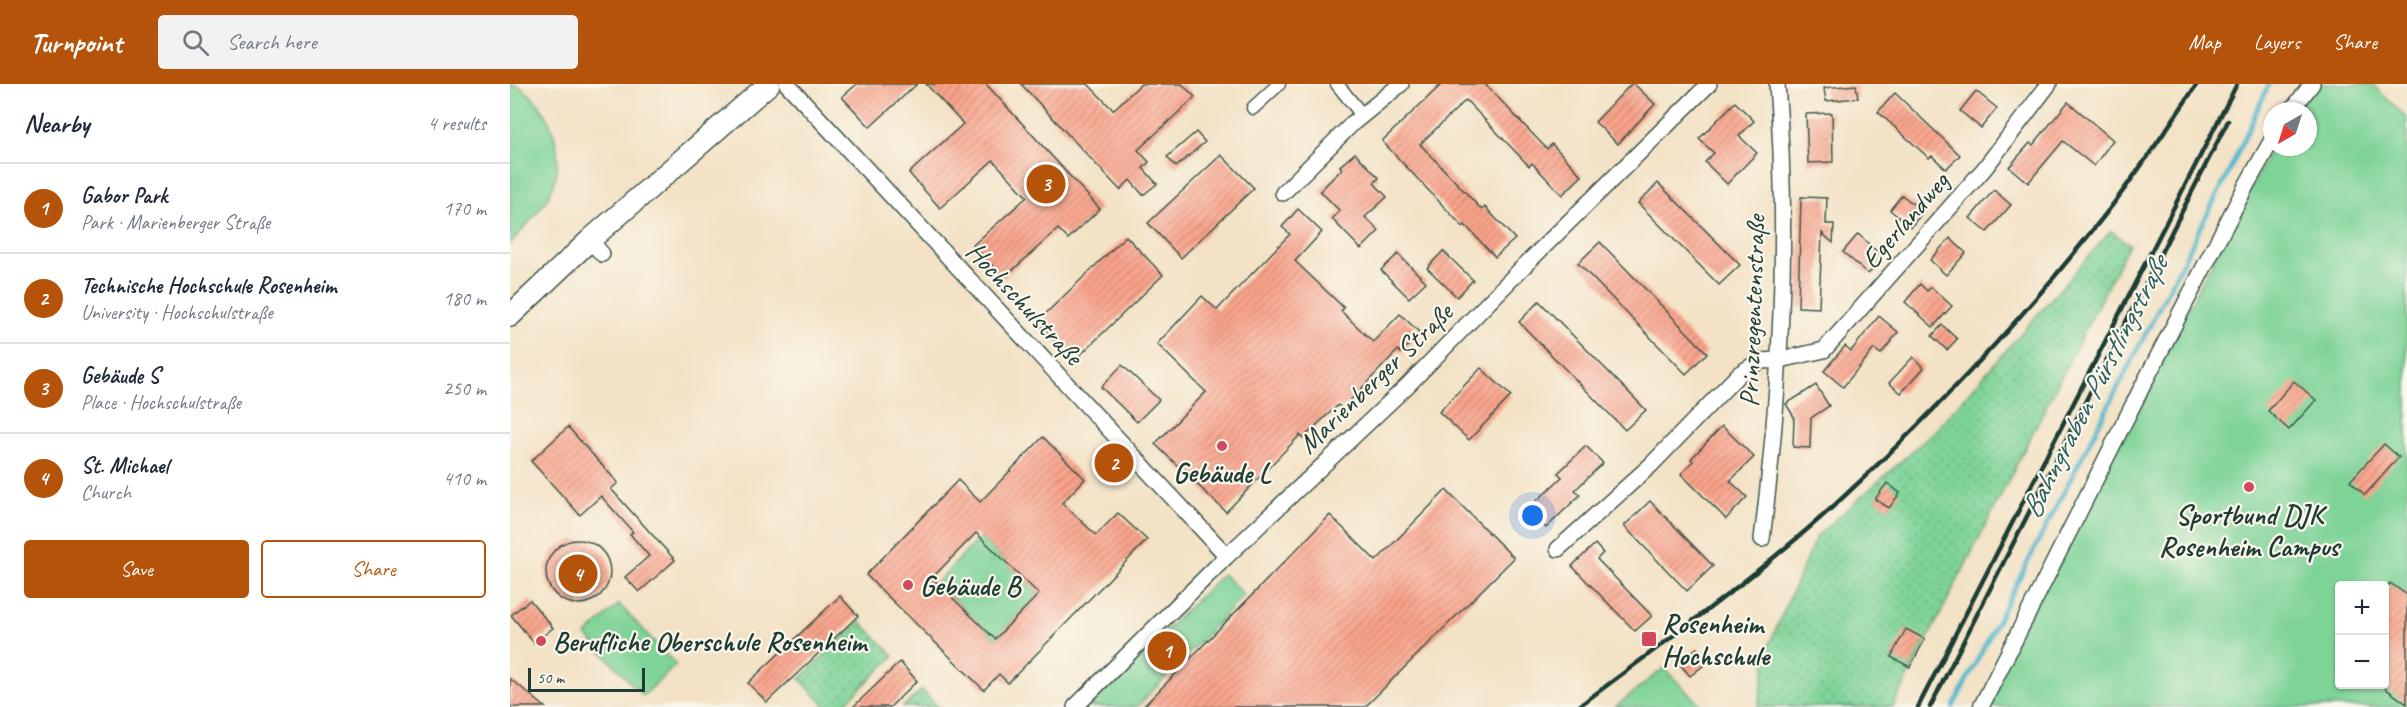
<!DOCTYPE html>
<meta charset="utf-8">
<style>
:root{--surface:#fff;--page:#f2f2f3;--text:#1f2937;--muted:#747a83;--line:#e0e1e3;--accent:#b45309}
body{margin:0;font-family:Caveat,sans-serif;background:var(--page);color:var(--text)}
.controls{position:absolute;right:18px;bottom:18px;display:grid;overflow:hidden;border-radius:6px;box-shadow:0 2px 4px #0004}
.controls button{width:54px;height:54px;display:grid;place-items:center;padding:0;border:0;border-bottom:2px solid var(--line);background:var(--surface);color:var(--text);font:30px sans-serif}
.compass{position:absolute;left:1753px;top:18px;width:54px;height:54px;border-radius:50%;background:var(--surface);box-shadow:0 2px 4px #0004;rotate:219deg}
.scale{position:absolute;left:18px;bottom:15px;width:117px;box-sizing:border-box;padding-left:6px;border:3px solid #1f3d34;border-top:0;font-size:16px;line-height:21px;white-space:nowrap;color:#1f3d34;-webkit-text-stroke:4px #fbf7ec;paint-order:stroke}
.you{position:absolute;left:1023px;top:432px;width:21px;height:21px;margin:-15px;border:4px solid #fff;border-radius:50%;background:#1a73e8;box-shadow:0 0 0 9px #1a73e833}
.badge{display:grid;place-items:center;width:39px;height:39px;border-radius:50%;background:var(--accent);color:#fff;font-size:20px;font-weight:700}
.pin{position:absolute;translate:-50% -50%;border:3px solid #fff;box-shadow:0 2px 6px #0006}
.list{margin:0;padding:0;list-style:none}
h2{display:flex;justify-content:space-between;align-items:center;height:78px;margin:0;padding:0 24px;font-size:26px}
h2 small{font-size:20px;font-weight:400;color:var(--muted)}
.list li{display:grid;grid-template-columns:39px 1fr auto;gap:18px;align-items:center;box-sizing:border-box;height:90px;padding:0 24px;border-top:2px solid var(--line)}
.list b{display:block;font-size:22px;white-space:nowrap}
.list p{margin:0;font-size:20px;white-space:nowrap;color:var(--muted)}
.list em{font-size:20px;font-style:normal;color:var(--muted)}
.actions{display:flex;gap:12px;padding:18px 24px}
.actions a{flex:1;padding:14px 0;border:2px solid var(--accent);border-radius:6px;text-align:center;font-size:21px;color:var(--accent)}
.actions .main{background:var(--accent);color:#fff}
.icon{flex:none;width:33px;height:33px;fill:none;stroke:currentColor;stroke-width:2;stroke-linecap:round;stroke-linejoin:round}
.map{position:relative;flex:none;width:1897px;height:623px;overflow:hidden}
header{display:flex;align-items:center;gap:36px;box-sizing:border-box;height:84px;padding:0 30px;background:var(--accent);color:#fff}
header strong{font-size:28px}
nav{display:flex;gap:33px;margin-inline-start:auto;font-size:21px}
.search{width:420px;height:54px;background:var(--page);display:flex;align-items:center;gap:15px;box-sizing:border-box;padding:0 21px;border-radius:6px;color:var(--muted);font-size:22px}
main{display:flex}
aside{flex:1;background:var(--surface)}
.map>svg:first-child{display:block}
</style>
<header>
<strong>Turnpoint</strong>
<div class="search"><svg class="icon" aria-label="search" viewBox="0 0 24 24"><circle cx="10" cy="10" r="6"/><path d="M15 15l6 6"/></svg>Search here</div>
<nav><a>Map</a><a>Layers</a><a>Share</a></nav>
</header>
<main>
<aside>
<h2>Nearby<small>4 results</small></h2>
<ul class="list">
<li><span class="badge">1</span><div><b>Gabor Park</b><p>Park · Marienberger Straße</p></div><em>170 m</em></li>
<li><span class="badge">2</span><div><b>Technische Hochschule Rosenheim</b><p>University · Hochschulstraße</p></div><em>180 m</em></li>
<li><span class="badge">3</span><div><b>Gebäude S</b><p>Place · Hochschulstraße</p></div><em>250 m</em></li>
<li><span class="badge">4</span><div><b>St. Michael</b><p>Church</p></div><em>410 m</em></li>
</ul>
<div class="actions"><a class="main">Save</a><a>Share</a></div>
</aside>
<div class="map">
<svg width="1897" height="623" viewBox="0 0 1897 623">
<defs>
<pattern id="grass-dots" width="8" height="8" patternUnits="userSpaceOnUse" patternTransform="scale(1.5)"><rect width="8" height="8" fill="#7ed397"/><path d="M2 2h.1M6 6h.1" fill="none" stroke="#67ac7c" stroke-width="1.8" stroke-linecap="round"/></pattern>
<pattern id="building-hatch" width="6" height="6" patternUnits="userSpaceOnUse" patternTransform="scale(1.5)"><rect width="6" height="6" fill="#faa38a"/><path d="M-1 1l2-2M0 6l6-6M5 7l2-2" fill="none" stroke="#ca8672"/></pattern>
</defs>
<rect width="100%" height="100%" fill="#fbf7ec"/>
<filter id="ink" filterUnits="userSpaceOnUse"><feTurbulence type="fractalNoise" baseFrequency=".0167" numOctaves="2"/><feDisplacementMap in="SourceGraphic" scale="12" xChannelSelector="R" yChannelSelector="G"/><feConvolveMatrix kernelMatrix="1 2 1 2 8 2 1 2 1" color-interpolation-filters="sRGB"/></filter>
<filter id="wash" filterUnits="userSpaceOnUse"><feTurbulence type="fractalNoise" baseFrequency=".008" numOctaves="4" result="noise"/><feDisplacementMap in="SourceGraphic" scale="24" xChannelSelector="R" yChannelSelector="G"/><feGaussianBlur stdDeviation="1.35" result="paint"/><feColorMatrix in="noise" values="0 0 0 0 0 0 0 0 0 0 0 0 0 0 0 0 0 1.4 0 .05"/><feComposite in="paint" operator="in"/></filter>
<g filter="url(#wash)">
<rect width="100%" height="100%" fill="#f3e2c5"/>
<!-- grass -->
<g fill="url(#grass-dots)" stroke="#4e8866" stroke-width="1.5">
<path d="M 1601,147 L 1619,160 L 1383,623 L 1248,623 L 1259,561 L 1306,453 L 1426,346 Z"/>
<path d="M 350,537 L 384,572 L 331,623 L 316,623 L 290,595 Z"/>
<path d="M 412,606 L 428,623 L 393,623 Z"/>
</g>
<!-- park -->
<g fill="#7ed397" stroke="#4e8866" stroke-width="1.5" fill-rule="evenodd">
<path d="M 0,0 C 11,0 23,13 29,21 C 49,47 54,84 38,113 C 29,130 12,145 0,160 Z"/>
<path d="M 1807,0 L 1862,0 L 1897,34 L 1897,623 L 1471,623 L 1762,63 L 1798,63 L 1798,27 L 1782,27 ZM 1830,502 L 1874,502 L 1874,600 L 1830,600 Z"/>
<path d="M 470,453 L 529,510 L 485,555 L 427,498 Z"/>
<path d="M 713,490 L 734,511 L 627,623 L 577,623 Z"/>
<path d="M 109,520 L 166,581 L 133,612 L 76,551 Z"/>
<path d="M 1154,584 L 1192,623 L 1105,623 Z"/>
</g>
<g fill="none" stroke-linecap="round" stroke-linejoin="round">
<!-- stream -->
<path stroke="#4db5cb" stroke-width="4.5" d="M 1443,623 L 1719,88 L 1759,0"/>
</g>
<g id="blocks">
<!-- building -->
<g fill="url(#building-hatch)" fill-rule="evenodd">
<path d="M 347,0 L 407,0 L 360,43 L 332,13 Z"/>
<path d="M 416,0 L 476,0 L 590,125 L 558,155 L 548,145 L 494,194 L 463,161 L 517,113 L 483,76 L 430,124 L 399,89 L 453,40 Z"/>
<path d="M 511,0 L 578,0 L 603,26 L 631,0 L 672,0 L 685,13 L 628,66 L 639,78 L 633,84 L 647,100 L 633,111 L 620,96 L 610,106 Z"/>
<path d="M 932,0 L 975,0 L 1037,65 L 1042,60 L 1072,92 L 1052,111 L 1022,79 L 1019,82 L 956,16 L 910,60 L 972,126 L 975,123 L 1005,155 L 985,173 L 955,141 L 953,143 L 872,57 Z"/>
<path d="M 1121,0 L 1124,0 L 1145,20 L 1108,60 L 1085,38 Z"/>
<path d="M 1346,1 L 1348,14 L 1316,17 L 1314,4 Z"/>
<path d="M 1466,7 L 1487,24 L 1471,44 L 1450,27 Z"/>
<path d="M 1385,9 L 1450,71 L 1436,85 L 1422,72 L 1419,74 L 1368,28 Z"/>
<path d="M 1225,18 L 1244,37 L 1229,52 L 1247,69 L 1217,100 L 1195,78 L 1204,69 L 1189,55 Z"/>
<path d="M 1558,18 L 1603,56 L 1584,82 L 1553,57 L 1518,99 L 1499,83 L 1520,59 L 1523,61 Z"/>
<path d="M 1322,29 L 1323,78 L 1298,79 L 1296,30 Z"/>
<path d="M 686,48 L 695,58 L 666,83 L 657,73 Z"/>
<path d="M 845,69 L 869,94 L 864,99 L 877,113 L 855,133 L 869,147 L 851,165 L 822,135 L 830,127 L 810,107 L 832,85 L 830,82 Z"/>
<path d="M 711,71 L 744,104 L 671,174 L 638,139 Z"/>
<path d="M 1148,99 L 1230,181 L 1209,201 L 1128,119 Z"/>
<path d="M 1484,106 L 1501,121 L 1477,148 L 1460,134 Z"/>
<path d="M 1392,111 L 1413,128 L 1401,143 L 1380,126 Z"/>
<path d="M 1291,113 L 1317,114 L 1316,140 L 1324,140 L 1323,159 L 1312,149 L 1309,224 L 1288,223 Z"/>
<path d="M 788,125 L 812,148 L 785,177 L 834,224 L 831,227 L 863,258 L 890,230 L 910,249 L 891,269 L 888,266 L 832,325 L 828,321 L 793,354 L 790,351 L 716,428 L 645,360 L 696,308 L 647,260 L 692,212 L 707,226 L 780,150 L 772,143 Z"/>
<path d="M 1348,150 L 1373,173 L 1358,190 L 1333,168 Z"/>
<path d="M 616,152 L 653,191 L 564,277 L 527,238 Z"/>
<path d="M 1440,154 L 1456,169 L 1436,191 L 1420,176 Z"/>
<path d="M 1090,158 L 1197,269 L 1176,290 L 1068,179 Z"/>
<path d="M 933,167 L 963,196 L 947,213 L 917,184 Z"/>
<path d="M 888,170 L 916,198 L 899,214 L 871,186 Z"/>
<path d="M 1410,200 L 1417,207 L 1421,203 L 1442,222 L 1423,243 L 1395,218 Z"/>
<path d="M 1029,217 L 1136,326 L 1115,346 L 1009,238 Z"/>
<path d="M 1369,232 L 1388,248 L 1371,270 L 1364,265 L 1333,303 L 1314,287 L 1335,262 L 1341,267 Z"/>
<path d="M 1432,241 L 1447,255 L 1437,266 L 1422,252 Z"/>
<path d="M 1403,273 L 1414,284 L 1391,309 L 1379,299 Z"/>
<path d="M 612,281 L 649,316 L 627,338 L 591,303 Z"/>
<path d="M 971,284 L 1001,312 L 959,356 L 929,328 Z"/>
<path d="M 1784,297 L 1806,316 L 1779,346 L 1758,327 Z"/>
<path d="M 1306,301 L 1319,322 L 1301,334 L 1300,364 L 1283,363 L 1284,333 L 1276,320 Z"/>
<path d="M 1212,342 L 1244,373 L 1220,397 L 1237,413 L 1216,435 L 1171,390 L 1183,377 L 1181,375 Z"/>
<path d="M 58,343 L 108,399 L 101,405 L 165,476 L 129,508 L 115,493 L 139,472 L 120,450 L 123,448 L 91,412 L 70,431 L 21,377 Z"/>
<path d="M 533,353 L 575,395 L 552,419 L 586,451 L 608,429 L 637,456 L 498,599 L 489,590 L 474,606 L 356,491 L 448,396 L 470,418 ZM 466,449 L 529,510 L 485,555 L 422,494 Z"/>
<path d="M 1874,360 L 1889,373 L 1855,411 L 1840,397 Z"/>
<path d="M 1076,362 L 1093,379 L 1065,406 L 1070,411 L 1036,444 L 1018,425 L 1052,393 L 1048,389 Z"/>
<path d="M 1377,399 L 1390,409 L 1379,424 L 1365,415 Z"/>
<path d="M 936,406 L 1004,474 L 855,623 L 633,623 L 820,431 L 866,477 Z"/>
<path d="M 1140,417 L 1203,482 L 1177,507 L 1114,442 Z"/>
<circle cx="68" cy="488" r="32"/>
<path d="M 1085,460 L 1093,469 L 1087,475 L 1142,532 L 1125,547 L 1062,482 Z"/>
<path d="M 1880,499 L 1897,511 L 1897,620 L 1875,604 L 1875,507 Z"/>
<path d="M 330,512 L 348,532 L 257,618 L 238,599 Z"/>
<path d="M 20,516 L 43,544 L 24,559 L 1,531 Z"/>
<path d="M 1396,545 L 1415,555 L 1400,583 L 1381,573 Z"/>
<path d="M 1187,564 L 1198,578 L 1180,592 L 1169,579 Z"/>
<path d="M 390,578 L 407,597 L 380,623 L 343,623 Z"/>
<path d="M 0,595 L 12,604 L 35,623 L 0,623 Z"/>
</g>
</g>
</g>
<g filter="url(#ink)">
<use href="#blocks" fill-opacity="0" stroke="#3f564a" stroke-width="1.5"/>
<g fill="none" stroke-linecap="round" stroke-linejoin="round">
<defs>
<g id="pedestrian">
<path d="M 827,0 L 852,31"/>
<path d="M 743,24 L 769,0"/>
</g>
<g id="minor">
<path d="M 277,0 L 717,472"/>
<path d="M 1781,27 L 1802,0"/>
<path d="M 773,109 L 843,39 L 891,0"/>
<path d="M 80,156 L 92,170"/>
<path d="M 1252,455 C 1271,304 1279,151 1267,0"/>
<path d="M 1048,465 L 1141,381 L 1229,290 L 1250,277 L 1270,276 L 1314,266 L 1474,85 L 1539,0"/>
<path d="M 565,623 L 717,472 L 898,301 L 1012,184 L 1199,0"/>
<path d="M 1471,623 L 1631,305 L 1737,100 L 1762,56"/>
</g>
<path id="secondary" d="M 0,232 L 80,156 L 259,0"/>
</defs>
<!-- pedestrian casing -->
<use href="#pedestrian" stroke="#3f564a" stroke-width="15"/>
<!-- minor casing -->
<use href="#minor" stroke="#3f564a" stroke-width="18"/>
<!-- secondary casing -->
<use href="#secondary" stroke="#3f564a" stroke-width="24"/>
<!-- pedestrian -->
<use href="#pedestrian" stroke="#fff" stroke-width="12"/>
<!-- minor -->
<use href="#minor" stroke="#fff" stroke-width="15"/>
<!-- secondary -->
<use href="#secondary" stroke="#fff" stroke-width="21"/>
<!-- rail -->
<g stroke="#1f3d34" stroke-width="4.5">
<path d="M 1068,623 C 1156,557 1247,492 1328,418 C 1422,331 1510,238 1590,137 C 1625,93 1656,46 1687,0"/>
<path d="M 1408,623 L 1727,0"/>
<path d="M 1420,623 L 1718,37"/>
</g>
</g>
</g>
<!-- markers -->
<g fill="#d1495b" stroke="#fbf7ec" stroke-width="2">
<circle cx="712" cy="362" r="6"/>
<circle cx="1739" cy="403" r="6"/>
<circle cx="398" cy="501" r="6"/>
<rect x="1131" y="547" width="16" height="16" rx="3"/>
<circle cx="31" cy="557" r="6"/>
</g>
<g text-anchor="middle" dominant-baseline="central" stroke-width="4.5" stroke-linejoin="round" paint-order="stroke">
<!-- street labels -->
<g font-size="28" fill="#1f3d34" stroke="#fbf7ec">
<text transform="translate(1395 136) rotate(-49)">Egerlandweg</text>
<text transform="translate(515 219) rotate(47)">Hochschulstraße</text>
<text transform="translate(1242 227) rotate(-88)">Prinzregentenstraße</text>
<text transform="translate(865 294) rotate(-44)">Marienberger Straße</text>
</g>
<!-- poi labels -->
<g font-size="28" font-weight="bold" fill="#1f3d34" stroke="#fbf7ec" text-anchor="start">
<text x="712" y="388" text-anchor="middle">Gebäude L</text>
<text x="1739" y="430" text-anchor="middle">Sportbund DJK<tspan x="1739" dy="32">Rosenheim Campus</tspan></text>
<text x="410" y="501">Gebäude B</text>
<text x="1152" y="539">Rosenheim<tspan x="1152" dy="32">Hochschule</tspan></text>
<text x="43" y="557">Berufliche Oberschule Rosenheim</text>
</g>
<!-- water labels -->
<g font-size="30" font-style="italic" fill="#2d6161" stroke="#fbf7ec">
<text transform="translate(1584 303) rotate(-63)">Bahngraben Pürstlingstraße</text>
</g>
</g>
</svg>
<div class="controls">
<button>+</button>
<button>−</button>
</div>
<svg class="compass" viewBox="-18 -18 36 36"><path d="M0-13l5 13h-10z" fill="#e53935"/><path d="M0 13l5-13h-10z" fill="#747a83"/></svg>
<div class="scale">50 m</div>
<div class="you"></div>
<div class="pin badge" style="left:657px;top:567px">1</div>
<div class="pin badge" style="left:604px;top:379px">2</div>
<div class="pin badge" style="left:536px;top:100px">3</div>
<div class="pin badge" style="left:68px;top:490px">4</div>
</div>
</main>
